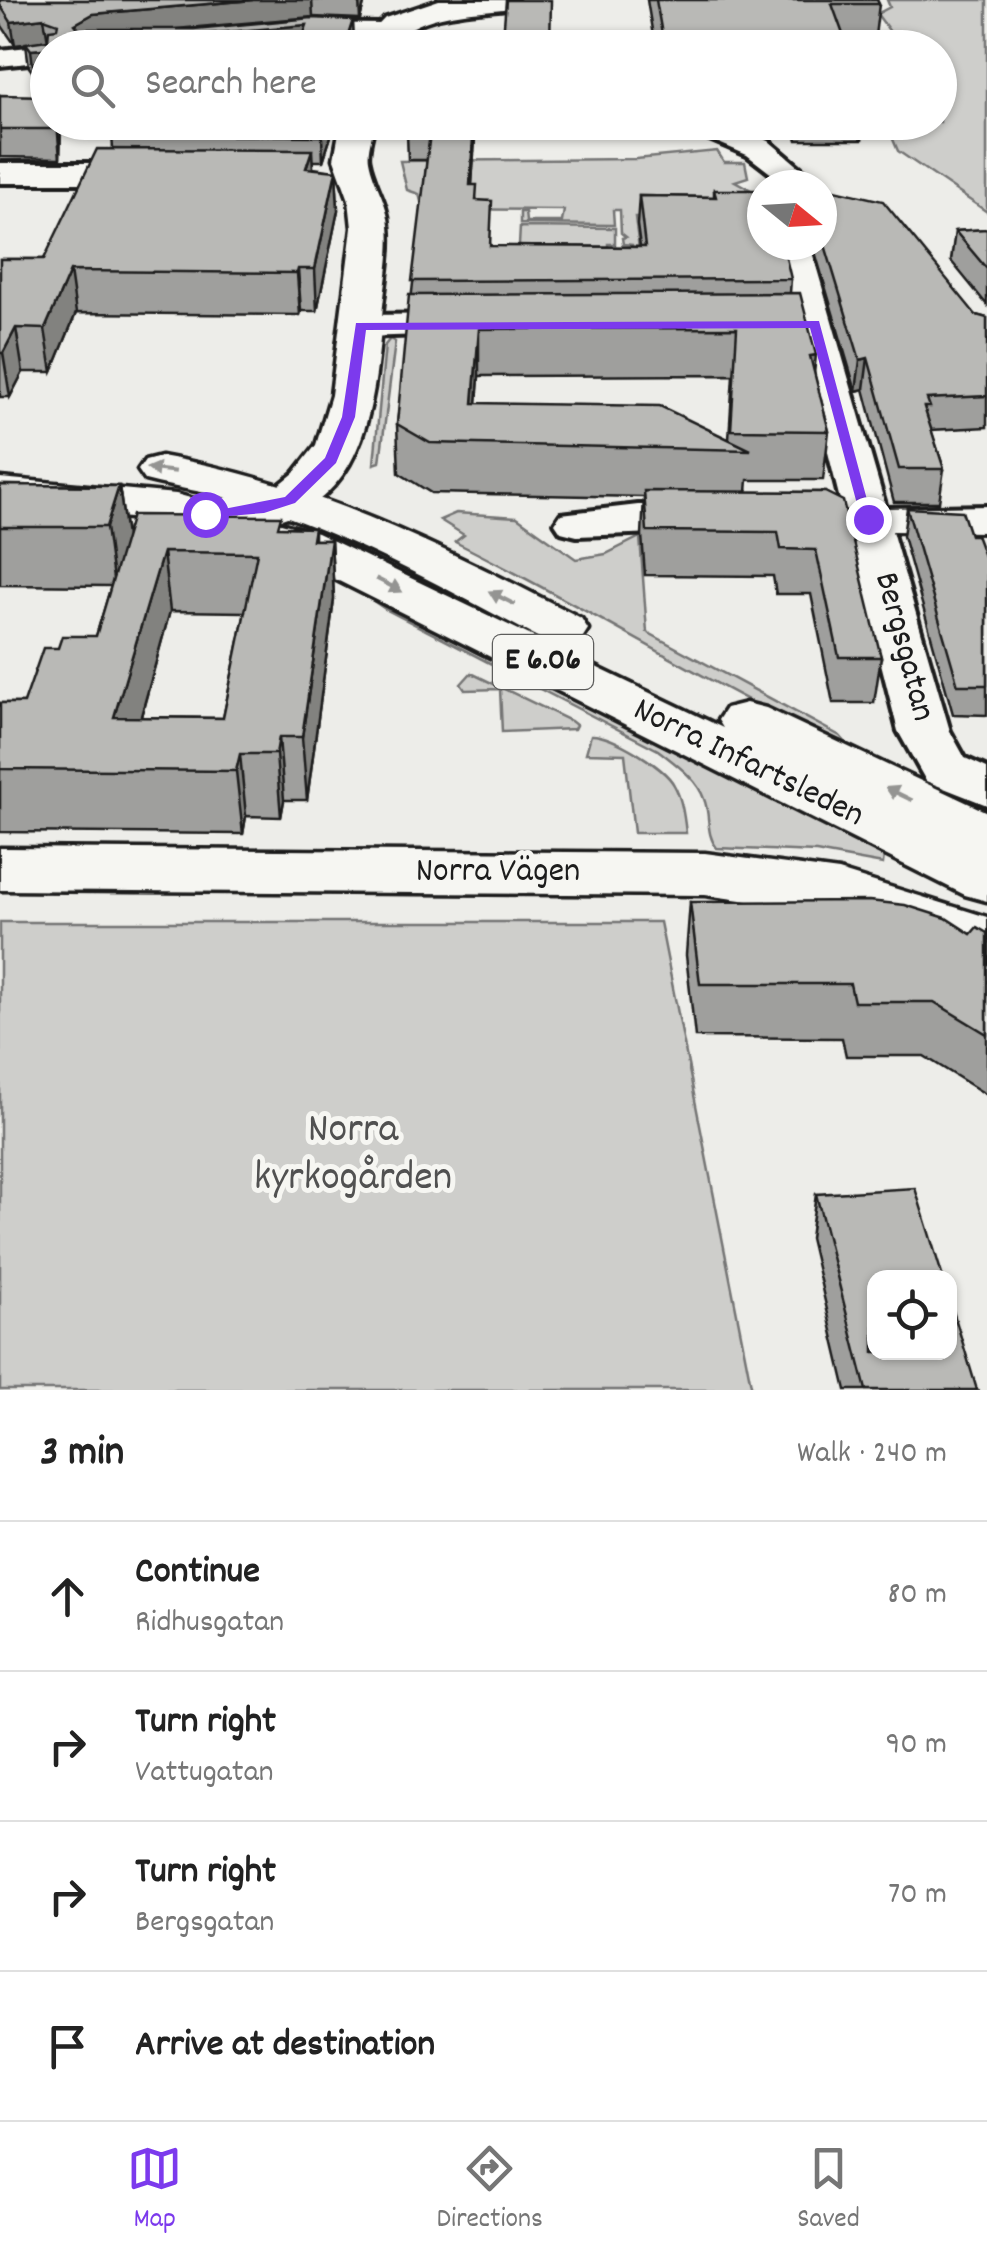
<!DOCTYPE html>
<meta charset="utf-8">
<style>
:root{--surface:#fff;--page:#f6f6f6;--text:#222;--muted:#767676;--line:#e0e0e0;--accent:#7c3aed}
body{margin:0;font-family:Dekko,sans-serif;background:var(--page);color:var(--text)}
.controls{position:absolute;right:30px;bottom:30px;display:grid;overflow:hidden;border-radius:20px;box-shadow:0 2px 8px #0004}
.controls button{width:90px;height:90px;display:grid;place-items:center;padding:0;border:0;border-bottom:2px solid var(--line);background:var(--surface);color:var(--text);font:50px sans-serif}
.compass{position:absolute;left:747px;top:170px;width:90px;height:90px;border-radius:50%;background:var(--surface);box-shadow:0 2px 8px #0004;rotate:108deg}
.stop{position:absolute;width:30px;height:30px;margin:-22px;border:8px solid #7c3aed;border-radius:50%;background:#fff}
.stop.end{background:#7c3aed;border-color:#fff;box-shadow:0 2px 10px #0008}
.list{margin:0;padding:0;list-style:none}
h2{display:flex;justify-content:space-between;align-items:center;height:130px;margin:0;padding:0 40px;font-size:42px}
h2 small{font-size:32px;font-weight:400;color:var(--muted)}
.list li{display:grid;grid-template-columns:65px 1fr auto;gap:30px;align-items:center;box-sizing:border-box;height:150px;padding:0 40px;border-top:2px solid var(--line)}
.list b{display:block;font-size:38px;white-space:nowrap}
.list p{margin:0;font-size:32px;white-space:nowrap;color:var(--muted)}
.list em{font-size:32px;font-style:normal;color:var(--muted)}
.icon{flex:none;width:55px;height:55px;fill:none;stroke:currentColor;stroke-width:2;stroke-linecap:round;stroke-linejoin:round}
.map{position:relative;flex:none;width:987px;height:1390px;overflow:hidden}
.search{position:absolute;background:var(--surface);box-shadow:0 2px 8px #0004;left:30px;right:30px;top:30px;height:110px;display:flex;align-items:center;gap:25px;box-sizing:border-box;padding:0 35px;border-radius:55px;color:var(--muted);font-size:38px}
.sheet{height:730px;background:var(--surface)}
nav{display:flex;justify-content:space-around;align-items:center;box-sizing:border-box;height:140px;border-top:2px solid var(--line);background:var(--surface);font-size:28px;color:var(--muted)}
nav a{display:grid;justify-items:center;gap:5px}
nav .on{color:var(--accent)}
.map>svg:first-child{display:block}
</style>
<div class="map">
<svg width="987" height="1390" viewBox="0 0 987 1390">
<rect width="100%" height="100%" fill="#edede9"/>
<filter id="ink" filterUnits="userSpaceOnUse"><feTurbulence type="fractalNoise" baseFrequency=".01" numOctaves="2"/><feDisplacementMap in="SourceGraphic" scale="20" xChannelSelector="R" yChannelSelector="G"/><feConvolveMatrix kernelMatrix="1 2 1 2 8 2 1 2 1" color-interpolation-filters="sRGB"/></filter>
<g filter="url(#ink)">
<!-- green -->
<g fill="#cececb" stroke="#757574" stroke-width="2.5">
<path d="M 887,0 L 987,0 L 987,212 L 898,151 L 886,123 L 940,122 L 940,48 L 901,47 L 877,14 L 890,7 Z"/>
<path d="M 717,151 L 724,162 L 745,162 L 748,177 L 735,181 L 753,191 L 758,217 L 635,217 L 642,273 L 633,257 L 632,245 L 623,244 L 622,238 L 626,237 L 621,233 L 620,210 L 613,210 L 614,225 L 520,224 L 520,212 L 525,212 L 526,222 L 562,222 L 564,210 L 423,209 L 419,194 L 407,190 L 400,161 L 636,159 Z"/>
<path d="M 520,227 L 615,228 L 615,244 L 608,244 L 609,265 L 518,264 Z"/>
<path d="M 390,339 L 395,342 L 380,462 L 374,464 L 385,345 Z"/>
<path d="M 456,513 L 517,517 L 576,559 L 606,554 L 640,537 L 647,632 L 840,736 L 855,753 C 718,690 590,609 455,542 L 464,535 L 440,520 Z"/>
<path d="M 374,595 L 445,631 L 473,651 L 884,855 L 883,864 L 816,852 L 717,848 C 705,834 711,815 704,799 C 697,778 674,763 658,750 L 385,609 L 369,598 Z"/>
<path d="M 471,673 L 571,721 L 576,725 L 574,729 L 502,732 L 500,689 L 465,690 L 461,684 Z"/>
<path d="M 591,735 C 611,734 665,767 674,785 C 682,799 684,817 686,833 L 634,833 L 625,754 L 586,753 Z"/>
<path d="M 0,922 L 660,922 L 752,1390 L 0,1390 Z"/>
</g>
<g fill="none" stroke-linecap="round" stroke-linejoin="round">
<defs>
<g id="street">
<path d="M 285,23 L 384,24 L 398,32 L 384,40 L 275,37 L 271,31 Z"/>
<path d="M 48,45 L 58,48 L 48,48 L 48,61 L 0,66 L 0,50 Z"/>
<path d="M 680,122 L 723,122 L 769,141 L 809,175 L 804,182 L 782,182 L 747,155 L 684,128 Z"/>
<path d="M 0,163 L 155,163 L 166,166 L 171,173 L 166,180 L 155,183 L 0,183 Z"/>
<path d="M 776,245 L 810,245 L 886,508 L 987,506 L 987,532 L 892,531 L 950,731 L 965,758 L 987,768 L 987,805 L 926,781 L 898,731 Z"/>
<path d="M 475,314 L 488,317 L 494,325 L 488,333 L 361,337 L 348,334 L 342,326 L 348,318 L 361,315 Z"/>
<path d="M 638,505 L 711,505 L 727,509 L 733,518 L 727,527 L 711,531 L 577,536 L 561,532 L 555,523 L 561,514 Z"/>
</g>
<g id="secondary">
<path d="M 439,0 L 517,0 L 513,6 L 503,9 C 464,13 414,14 387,48 L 356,48 L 385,18 Z"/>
<path d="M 341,122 L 375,122 C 373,134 367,149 369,160 C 373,183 388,202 389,226 C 392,255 384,288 382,317 C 374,410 364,515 249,525 C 228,527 209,529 188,524 L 181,514 L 188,504 L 273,490 L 294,473 L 316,445 L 331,395 L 352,228 L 349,200 L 334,159 Z"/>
<path d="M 0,848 L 705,853 L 839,871 L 987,917 L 987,963 L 833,913 L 705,895 L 0,890 Z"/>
</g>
<g id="highway">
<path d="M 161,456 C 316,483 442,547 581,618 L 588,629 L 581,640 L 562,645 L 543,640 C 448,590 353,536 250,504 C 215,493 180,489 145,480 L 138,470 L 145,460 Z"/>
<path d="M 0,478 L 176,494 L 317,533 L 723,728 L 718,720 L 726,708 L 746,703 L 766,708 L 987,812 L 987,901 L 965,895 L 283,553 L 173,522 L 0,506 Z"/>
</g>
</defs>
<!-- street casing -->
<use href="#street" stroke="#1c1c1c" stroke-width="8"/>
<!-- secondary casing -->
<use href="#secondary" stroke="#1c1c1c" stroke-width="7"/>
<!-- highway casing -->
<use href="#highway" stroke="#1c1c1c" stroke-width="7"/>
<!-- street -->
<use href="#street" fill="#f6f6f2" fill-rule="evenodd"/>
<!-- secondary -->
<use href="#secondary" fill="#f6f6f2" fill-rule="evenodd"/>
<!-- highway -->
<use href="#highway" fill="#f6f6f2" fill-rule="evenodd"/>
</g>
<!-- wall -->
<g fill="#9f9f9d" stroke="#1c1c1c" stroke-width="2.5" fill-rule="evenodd">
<path d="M 0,0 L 365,0 L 360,19 L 313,17 L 182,29 L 354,42 L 48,48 L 48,72 L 34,74 L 29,67 L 26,44 L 15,45 L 0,23 Z"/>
<path d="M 647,0 L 877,0 L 879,4 L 874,44 L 847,44 L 848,48 L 655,48 Z"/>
<path d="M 0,95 L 61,122 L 60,158 L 0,157 Z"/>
<path d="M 331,122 L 331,136 L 323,161 L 313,161 L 313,168 L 336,171 L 338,210 L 317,311 L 301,311 L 300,315 L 76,313 L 52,372 L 23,372 L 10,397 L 0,397 L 0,259 L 44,259 L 113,149 L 112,135 Z"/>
<path d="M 409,122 L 476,122 L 472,185 L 491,246 L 640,247 L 637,225 L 639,196 L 714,197 L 714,190 L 791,279 L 790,293 L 814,373 L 829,431 L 823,480 L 748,480 L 747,492 L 825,492 L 881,657 L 874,703 L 833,703 L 811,594 L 776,594 L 773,576 L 645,575 L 642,535 L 644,497 L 431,493 L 399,473 L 397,424 L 427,160 L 408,160 L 407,133 ZM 733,375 L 729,439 L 477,403 L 479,376 Z"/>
<path d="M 792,122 L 864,122 L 862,140 L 797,140 Z"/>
<path d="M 822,187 L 976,315 L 987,318 L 987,427 L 931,430 L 944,469 L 939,502 L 894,502 L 864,389 L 856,391 L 813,245 L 822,245 Z"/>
<path d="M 987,229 L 987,305 L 951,261 L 955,231 Z"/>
<path d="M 0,485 L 119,486 L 126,535 L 282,527 L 314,528 L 314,540 L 331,540 L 334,599 L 307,800 L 284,800 L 281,817 L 246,816 L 243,834 L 0,832 L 0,703 L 24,703 L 58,648 L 96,636 L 111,586 L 0,585 ZM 170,611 L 245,612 L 223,718 L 141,717 Z"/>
<path d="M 907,508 L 970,535 L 987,564 L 987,715 L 953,714 L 903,536 Z"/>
<path d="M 690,902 L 971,934 L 987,933 L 987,1095 L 924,1056 L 846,1056 L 842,1038 L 695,1037 L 686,955 Z"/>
<path d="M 816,1194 L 977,1390 L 846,1390 L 810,1238 Z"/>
</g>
<!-- shaded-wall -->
<g fill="#82827f" stroke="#1c1c1c" stroke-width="2.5">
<path d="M 253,0 L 312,0 L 313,17 L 96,36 L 307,25 L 308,48 L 60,48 L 75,24 L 93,14 Z"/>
<path d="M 359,0 L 365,0 L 360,19 Z"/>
<path d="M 44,18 L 48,41 L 15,45 L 11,22 Z"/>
<path d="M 353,20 L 354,42 L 352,48 L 344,48 Z"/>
<path d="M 48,49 L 48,72 L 34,74 L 31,50 Z"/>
<path d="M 57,122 L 61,122 L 61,124 L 60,158 Z"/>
<path d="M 331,122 L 331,136 L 323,161 L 322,136 L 326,123 Z"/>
<path d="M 474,122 L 476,122 L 470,213 L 470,185 Z"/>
<path d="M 312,150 L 314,189 L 306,168 Z"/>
<path d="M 336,171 L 338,210 L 317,311 L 315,269 Z"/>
<path d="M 298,269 L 301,311 L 300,315 L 297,273 Z"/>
<path d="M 70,271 L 76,313 L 52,372 L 45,329 Z"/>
<path d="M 16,328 L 23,372 L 10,397 L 3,353 Z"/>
<path d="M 479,329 L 479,376 L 474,444 L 473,403 Z"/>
<path d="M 816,355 L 811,402 L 810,356 Z"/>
<path d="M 868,358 L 864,389 L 856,391 L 860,360 Z"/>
<path d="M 119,486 L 127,544 L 114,586 L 106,527 Z"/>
<path d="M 331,540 L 334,599 L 307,800 L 302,737 Z"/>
<path d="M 163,552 L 170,611 L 126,770 L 114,717 Z"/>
<path d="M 279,737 L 284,800 L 281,817 L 276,754 Z"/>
<path d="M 240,754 L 246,816 L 243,834 L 236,771 Z"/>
</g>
<!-- building -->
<g fill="#b9b9b6" stroke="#1c1c1c" stroke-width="2.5" fill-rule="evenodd">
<path d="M 0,0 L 253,0 L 93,14 L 75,24 L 79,29 L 194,29 L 312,18 L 353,20 L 344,48 L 299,48 L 307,25 L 31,50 L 26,43 L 48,40 L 49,29 L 57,28 L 58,23 L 44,18 L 11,22 L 0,5 Z"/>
<path d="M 506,0 L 551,0 L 550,48 L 420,48 L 421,38 L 503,38 Z"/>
<path d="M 656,0 L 877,0 L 879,4 L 832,4 L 848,48 L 664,46 Z"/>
<path d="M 0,95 L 48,96 L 48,122 L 57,122 L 56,129 L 0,129 Z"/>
<path d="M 117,122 L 326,122 L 322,136 L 112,135 Z"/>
<path d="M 409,122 L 474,122 L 470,185 L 477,185 L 476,200 L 492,201 L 490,246 L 645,247 L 639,196 L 716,197 L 714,190 L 762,190 L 762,245 L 783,245 L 791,279 L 412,281 L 430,133 L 407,133 Z"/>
<path d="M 97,149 L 312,150 L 306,168 L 336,171 L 315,269 L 298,269 L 297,273 L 70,271 L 45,329 L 16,328 L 3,353 L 0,353 L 0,259 L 44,259 Z"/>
<path d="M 822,187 L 883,201 L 976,315 L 987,318 L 987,396 L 927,399 L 930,407 L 924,407 L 944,469 L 899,469 L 868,358 L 860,360 L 822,235 Z"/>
<path d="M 987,229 L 987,269 L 955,231 Z"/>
<path d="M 800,293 L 816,355 L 810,356 L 829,431 L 731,430 L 737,328 L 479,329 L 473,403 L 660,406 L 751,450 L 430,443 L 397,424 L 409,295 Z"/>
<path d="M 0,485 L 119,486 L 106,527 L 0,527 Z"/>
<path d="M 644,491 L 825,492 L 843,501 L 881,657 L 839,657 L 816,550 L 781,549 L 778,532 L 647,531 Z"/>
<path d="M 907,508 L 962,511 L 970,535 L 976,535 L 987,564 L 987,685 L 958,685 Z"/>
<path d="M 132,515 L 281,516 L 278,527 L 314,528 L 312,540 L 331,540 L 302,737 L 279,737 L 276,754 L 240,754 L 236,771 L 0,769 L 0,703 L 24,703 L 43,648 L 58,648 L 62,636 L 96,636 ZM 163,552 L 257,553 L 223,718 L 114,717 Z"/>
<path d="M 869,901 L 905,905 L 946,918 L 971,934 L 977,927 L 987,933 L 987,1034 L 934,1002 L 854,1002 L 850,984 L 700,984 L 690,902 Z"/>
<path d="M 915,1188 L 943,1278 L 874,1278 L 874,1352 L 950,1352 L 950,1301 L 977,1390 L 866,1390 L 816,1194 Z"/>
</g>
<!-- one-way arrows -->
<defs><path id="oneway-solid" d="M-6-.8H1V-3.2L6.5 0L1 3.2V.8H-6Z" transform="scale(2.5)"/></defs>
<g fill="#949492">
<use href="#oneway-solid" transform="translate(161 470) rotate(-173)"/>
<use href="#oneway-solid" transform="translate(389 585) rotate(27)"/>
<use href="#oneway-solid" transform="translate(502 598) rotate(-153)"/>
<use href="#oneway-solid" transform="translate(899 794) rotate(-154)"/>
</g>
</g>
<!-- route -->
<path fill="#7c3aed" d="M 819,321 L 873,522 L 861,519 L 810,328 L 366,330 L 355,417 L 336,463 L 295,503 L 264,513 L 205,518 L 198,514 L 285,497 L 325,458 L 342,417 L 356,323 Z"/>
<g text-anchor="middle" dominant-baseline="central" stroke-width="10" stroke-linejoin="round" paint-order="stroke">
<!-- shield labels -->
<rect fill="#f6f6f2" stroke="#5d5d5c" stroke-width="2.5" x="493" y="635" width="100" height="54" rx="8"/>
<g font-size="32" font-weight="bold" fill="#1c1c1c">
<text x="543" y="662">E 6.06</text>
</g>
<!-- street labels -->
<g font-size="35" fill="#1c1c1c" stroke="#f6f6f2">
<text transform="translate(903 647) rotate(75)">Bergsgatan</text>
<text transform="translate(748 764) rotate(26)">Norra Infartsleden</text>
<text x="498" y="873">Norra Vägen</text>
</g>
<!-- near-park labels -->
<g font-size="42" fill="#515151" stroke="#f6f6f2">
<text x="353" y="1132">Norra<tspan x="353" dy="48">kyrkogården</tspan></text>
</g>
</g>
</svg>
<div class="controls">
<button><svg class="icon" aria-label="locate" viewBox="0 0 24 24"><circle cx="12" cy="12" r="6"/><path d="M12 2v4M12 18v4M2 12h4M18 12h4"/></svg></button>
</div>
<svg class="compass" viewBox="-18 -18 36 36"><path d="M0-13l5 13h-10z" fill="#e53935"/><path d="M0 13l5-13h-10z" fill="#767676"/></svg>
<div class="stop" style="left:205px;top:514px"></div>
<div class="stop end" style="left:868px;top:519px"></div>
<div class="search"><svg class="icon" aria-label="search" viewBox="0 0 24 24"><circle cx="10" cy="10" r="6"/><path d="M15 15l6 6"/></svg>Search here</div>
</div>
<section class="sheet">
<h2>3 min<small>Walk · 240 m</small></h2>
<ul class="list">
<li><svg class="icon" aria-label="ahead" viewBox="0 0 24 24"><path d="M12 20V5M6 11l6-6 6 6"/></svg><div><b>Continue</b><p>Ridhusgatan</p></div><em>80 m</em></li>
<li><svg class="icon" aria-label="right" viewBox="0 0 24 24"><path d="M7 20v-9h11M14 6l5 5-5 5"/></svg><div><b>Turn right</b><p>Vattugatan</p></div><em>90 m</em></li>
<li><svg class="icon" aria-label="right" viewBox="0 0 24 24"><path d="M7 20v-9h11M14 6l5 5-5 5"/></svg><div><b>Turn right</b><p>Bergsgatan</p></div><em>70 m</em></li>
<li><svg class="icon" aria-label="arrive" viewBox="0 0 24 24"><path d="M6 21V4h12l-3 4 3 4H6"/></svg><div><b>Arrive at destination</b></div></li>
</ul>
</section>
<nav>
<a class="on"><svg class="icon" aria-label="map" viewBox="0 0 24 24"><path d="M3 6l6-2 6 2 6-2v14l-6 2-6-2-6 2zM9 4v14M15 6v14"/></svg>Map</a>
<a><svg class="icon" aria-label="directions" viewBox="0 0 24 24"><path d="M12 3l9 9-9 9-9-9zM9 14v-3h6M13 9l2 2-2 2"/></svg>Directions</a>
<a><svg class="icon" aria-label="saved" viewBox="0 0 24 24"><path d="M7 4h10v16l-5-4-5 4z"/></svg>Saved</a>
</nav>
